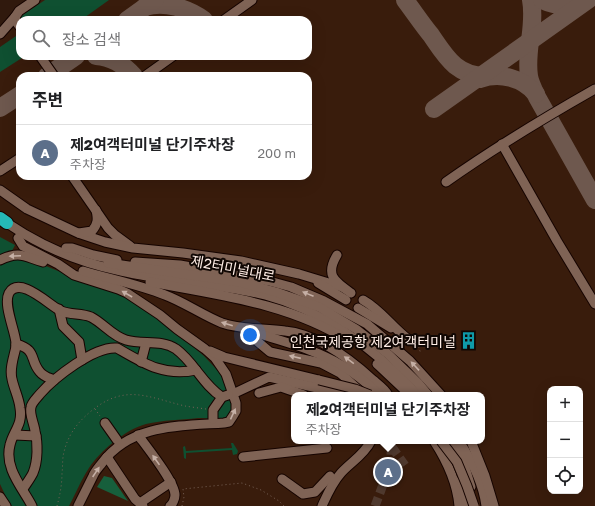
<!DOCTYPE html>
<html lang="ko">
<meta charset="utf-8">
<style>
:root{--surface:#fff;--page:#f2f2f2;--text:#202124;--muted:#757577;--line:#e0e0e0;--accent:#db2777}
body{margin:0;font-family:"Golos Text","Noto Sans KR",sans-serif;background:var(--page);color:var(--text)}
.controls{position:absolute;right:12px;bottom:12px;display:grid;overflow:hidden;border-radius:8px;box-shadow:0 4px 16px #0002}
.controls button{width:36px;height:36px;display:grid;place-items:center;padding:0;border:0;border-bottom:1px solid var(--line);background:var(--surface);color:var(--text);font:20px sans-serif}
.you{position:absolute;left:250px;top:335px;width:14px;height:14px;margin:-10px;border:3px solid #fff;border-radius:50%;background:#1a73e8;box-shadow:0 0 0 6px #1a73e833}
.badge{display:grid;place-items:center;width:26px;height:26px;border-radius:50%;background:var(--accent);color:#fff;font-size:13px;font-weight:700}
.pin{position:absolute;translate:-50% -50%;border:2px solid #fff;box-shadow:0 1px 4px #0006}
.popup{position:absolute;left:291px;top:392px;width:194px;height:52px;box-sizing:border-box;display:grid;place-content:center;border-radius:8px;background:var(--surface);filter:drop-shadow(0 1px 3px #0005);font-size:13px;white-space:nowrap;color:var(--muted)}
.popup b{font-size:15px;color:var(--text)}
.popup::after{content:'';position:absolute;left:50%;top:100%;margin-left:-8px;border:8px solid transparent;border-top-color:var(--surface)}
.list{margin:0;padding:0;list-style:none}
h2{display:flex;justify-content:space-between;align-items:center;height:52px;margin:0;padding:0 16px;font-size:17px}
h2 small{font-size:13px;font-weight:400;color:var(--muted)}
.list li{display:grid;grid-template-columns:26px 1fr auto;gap:12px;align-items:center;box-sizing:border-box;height:56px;padding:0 16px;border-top:1px solid var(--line)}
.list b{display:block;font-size:15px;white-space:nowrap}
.list p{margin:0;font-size:13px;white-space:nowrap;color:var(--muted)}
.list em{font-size:13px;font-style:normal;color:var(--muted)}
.icon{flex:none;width:22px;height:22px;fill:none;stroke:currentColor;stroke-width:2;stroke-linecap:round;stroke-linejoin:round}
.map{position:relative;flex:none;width:595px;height:506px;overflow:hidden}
.search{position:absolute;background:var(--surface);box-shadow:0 4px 16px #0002;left:16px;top:16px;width:296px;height:44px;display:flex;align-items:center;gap:10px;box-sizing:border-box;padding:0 14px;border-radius:12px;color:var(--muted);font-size:15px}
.panel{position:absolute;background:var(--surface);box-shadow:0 4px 16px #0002;left:16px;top:72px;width:296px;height:108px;border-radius:12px}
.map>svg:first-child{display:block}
</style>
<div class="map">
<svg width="595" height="506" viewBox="0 0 595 506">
<rect width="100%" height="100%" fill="#30190d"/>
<!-- built -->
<path fill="#391c0c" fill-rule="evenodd" d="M 27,0 L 595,0 L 595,506 L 0,506 L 0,37 L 20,24 L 20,56 L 308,56 L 308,20 L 26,20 L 36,13 ZM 20,76 L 308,76 L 308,176 L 20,176 ZM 550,389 L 580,389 L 580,491 L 550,491 ZM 294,395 L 482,395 L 482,441 L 294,441 Z"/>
<!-- green -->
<g fill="#0f5031">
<path d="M 45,0 L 109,0 L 81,20 L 21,20 L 21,16 Z"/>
<path d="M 19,34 L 20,36 L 20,56 L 25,56 L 0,72 L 0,47 Z"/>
<path d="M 0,237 L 15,245 L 12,251 L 0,255 Z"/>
<path d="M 10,259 L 29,259 L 92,285 L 121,293 L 139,304 L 185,340 L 204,356 L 219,372 L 227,386 L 232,405 L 232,413 C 219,424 213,417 198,418 C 181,420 163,420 146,424 C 126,429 100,451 89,468 C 81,480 76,493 69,506 L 12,506 L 8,501 L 0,484 L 0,263 Z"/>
<path d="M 231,443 L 233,443 L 238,451 L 237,454 L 233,455 L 232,450 L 186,453 L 186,459 L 184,458 L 183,447 L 185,446 L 186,451 L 232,448 Z"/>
</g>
<!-- forest -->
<path fill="#175f3c" d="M 104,476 L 112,478 L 128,501 L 97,487 Z"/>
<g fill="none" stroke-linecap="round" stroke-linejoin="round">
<!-- taxiway -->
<g stroke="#6e584e" stroke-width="18">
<path d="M 405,0 C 414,12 422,24 431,35 C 446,57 457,77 488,76"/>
<path d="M 531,0 C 536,25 525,51 529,76 C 530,83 534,90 537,97 L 595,200"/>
<path d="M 542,0 C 555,6 568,7 582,2"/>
<path d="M 145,7 C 164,1 188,8 204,20"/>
<path d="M 127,20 L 155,0"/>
<path d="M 96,56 C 111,57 124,65 134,76"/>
<path d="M 47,76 L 76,56"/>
<path d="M 480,79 C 500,72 523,78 536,94"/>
<path d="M 0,108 L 20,95"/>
<path d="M 434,109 L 588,0"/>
</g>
<!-- minor-tunnel -->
<g stroke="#4f392e" stroke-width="9" stroke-dasharray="9 4.5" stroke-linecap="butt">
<path d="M 392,447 L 406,467"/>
<path d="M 375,506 L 390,466 L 392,441"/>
</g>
<defs>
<g id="minor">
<path d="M 15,17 L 17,23 L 20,27"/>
<path d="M 224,20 L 252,0"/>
<path d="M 0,34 L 15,17 L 19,11 L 35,0"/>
<path d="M 40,56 L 54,76"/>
<path d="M 145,76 L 173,56"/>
<path d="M 502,144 L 557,241 L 595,304"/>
<path d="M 0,171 L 20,158"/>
<path d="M 72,176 L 108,228 L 115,235 L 130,246"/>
<path d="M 446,182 C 494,148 544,118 595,89"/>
<path d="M 0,190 L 27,209 L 78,233 L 105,242 L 133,248 L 183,253 L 241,261 L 299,274 L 342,287"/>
<path d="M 7,223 C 41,246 81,263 121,271 C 168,282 217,283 265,295 C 325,311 376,350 418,395"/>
<path d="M 79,233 L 92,231 C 98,224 98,219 96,210"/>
<path d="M 18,238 L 23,246 L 58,264 L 74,275 L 118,289 L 127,293 L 160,315 L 177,329 L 205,349 L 215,358 L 226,374 L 236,403 L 236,411 L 233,416 L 229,422 L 224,423 C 180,426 131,424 102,463 C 99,467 95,471 93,476 C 88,486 83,496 78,506"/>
<path d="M 66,248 L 72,248 L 93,255 L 117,260"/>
<path d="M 337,255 C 325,275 334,281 351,293"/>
<path d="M 0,260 C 20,250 25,257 43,262"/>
<path d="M 135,262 L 180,265 L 269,281 L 291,287 L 324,301 L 367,324 L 410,361 L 441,395"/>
<path d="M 108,263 L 239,282 L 276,292 L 319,307 L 356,329 L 388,354 L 418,383 L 428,395"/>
<path d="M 83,271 C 110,279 138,284 165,295 C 184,302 202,315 222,323 C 242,330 263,328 285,331 C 317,334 350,359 373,380 C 379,385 385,389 388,395"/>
<path d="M 150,282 C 218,295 289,303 349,341"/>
<path d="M 318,283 L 346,300"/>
<path d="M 363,300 C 381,310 392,327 408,339"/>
<path d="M 358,308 L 391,328"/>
<path d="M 59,309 L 63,326 L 79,342 L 82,360"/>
<path d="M 246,332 L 270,352 L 321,363 L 340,373 L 360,391"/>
<path d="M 254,332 C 283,342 315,349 341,365 C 355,373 368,384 380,395"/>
<path d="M 16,344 C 38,350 29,360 40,372 C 44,377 50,378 54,380"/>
<path d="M 210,351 L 224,357 L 319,380"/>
<path d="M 141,362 L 146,343"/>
<path d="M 377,364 L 410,395"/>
<path d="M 237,392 L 269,377 L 348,395"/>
<path d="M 259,393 L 281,387 L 304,395"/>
<path d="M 213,419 L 213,410 L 222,397 L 228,395"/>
<path d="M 105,423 L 117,440"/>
<path d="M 15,435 L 36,436"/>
<path d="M 138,435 C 146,446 175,482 175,495 C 175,498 173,504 170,506"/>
<path d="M 434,441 C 447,461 457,482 459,506"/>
<path d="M 451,441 L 463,461 L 471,487"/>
<path d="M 459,441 C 472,461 483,482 486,506"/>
<path d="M 471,441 L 485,476 L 494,506"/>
<path d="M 107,457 L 135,499 L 143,506"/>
<path d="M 243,457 L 327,448"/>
<path d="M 282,479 L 303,494 L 315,492 L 330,476"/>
<path d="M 461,480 L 464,488 L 467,506"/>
<path d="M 23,489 C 26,484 30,479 33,473 C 38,461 38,443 35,431 C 34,423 29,414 31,407 C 32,402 37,398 40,394 C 54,378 94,346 117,348 C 143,363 164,377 196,370"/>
<path d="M 0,497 L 6,506"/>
<path d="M 140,503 L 171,482"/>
<path d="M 32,506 C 22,487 4,468 10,445 C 13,431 23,425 20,408 C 19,398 14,389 12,379 C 10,371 12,363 14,355 C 15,352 16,347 16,343 C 15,330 3,305 9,293 C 20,275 50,306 61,311 C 71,315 81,313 91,317 C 103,323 112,336 126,340 C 143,345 161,339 176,349 C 194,362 203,385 222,397"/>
<path d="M 322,506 C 327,495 332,483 341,473 C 351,462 364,455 371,441"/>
</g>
<path id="highway" d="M 0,218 L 7,223"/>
</defs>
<!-- minor casing -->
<use href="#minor" stroke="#160400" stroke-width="11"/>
<!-- highway casing -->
<use href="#highway" stroke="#160400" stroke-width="14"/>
<!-- path -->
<g stroke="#786358" stroke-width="1" stroke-dasharray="1 3" stroke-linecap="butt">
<path d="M 416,339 L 421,354"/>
<path d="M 95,409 L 100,416"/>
<path d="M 57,506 C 60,495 62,484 62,473 C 63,466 62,459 64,452 C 68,435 77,423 90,412 C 125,383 147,397 185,406 C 191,407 199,408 206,409"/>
<path d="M 182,506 L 184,497 L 183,489 L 242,483 L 261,490 L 279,501 L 284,506"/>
</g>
<!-- minor -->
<use href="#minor" stroke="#7f6355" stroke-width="9"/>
<!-- highway -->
<use href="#highway" stroke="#25b9b7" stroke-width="12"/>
<defs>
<g id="minor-bridge">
<path d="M 319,380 L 355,389 L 370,395"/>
<path d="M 441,441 L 457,462 L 467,486 L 474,506"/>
</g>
</defs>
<!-- minor-bridge casing -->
<use href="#minor-bridge" stroke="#160400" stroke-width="11" stroke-linecap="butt"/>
<!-- minor-bridge -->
<use href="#minor-bridge" stroke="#7f6355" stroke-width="9"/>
</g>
<!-- one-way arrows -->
<defs><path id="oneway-solid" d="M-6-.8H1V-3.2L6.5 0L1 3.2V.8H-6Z"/></defs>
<g fill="#c5afa5">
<use href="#oneway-solid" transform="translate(15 256) rotate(177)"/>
<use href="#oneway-solid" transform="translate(127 294) rotate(-150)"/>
<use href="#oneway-solid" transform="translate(308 294) rotate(-158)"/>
<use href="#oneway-solid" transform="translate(227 324) rotate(-163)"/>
<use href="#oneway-solid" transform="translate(295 357) rotate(-167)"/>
<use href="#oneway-solid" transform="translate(349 360) rotate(-144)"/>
<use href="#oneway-solid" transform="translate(415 366) rotate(-133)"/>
<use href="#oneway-solid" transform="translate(233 414) rotate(-65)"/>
<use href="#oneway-solid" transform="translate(156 460) rotate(-125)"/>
<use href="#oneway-solid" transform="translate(96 472) rotate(-56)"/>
</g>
<!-- icons -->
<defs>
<symbol id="building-bare" viewBox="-9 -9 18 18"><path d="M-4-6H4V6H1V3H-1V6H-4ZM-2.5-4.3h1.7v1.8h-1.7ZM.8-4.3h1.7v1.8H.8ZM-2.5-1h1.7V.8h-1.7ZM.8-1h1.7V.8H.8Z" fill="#0f9aa8" stroke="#100703" stroke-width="2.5" paint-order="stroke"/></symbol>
</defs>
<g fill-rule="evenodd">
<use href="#building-bare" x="456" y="328" width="25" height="25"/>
</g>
<g text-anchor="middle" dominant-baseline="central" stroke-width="4" stroke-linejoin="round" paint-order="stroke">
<!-- street labels -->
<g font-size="14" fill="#ffeee6" stroke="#100703">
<text transform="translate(233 268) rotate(11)">제2터미널대로</text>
</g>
<!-- poi labels -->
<g font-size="14" fill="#ffeee6" stroke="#100703" text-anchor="end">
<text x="456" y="341">인천국제공항 제2여객터미널</text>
</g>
</g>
</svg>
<div class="controls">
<button>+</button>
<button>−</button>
<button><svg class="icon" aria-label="locate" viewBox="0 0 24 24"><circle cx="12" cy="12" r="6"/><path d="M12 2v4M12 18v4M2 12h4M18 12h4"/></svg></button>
</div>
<div class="you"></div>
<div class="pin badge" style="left:388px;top:472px;background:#5c6f8a">A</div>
<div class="popup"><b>제2여객터미널 단기주차장</b>주차장</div>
<div class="search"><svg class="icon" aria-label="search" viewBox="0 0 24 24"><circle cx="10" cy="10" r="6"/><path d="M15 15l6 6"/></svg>장소 검색</div>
<section class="panel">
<h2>주변<small></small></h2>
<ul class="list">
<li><span class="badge" style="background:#5c6f8a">A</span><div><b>제2여객터미널 단기주차장</b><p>주차장</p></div><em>200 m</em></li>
</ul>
</section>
</div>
